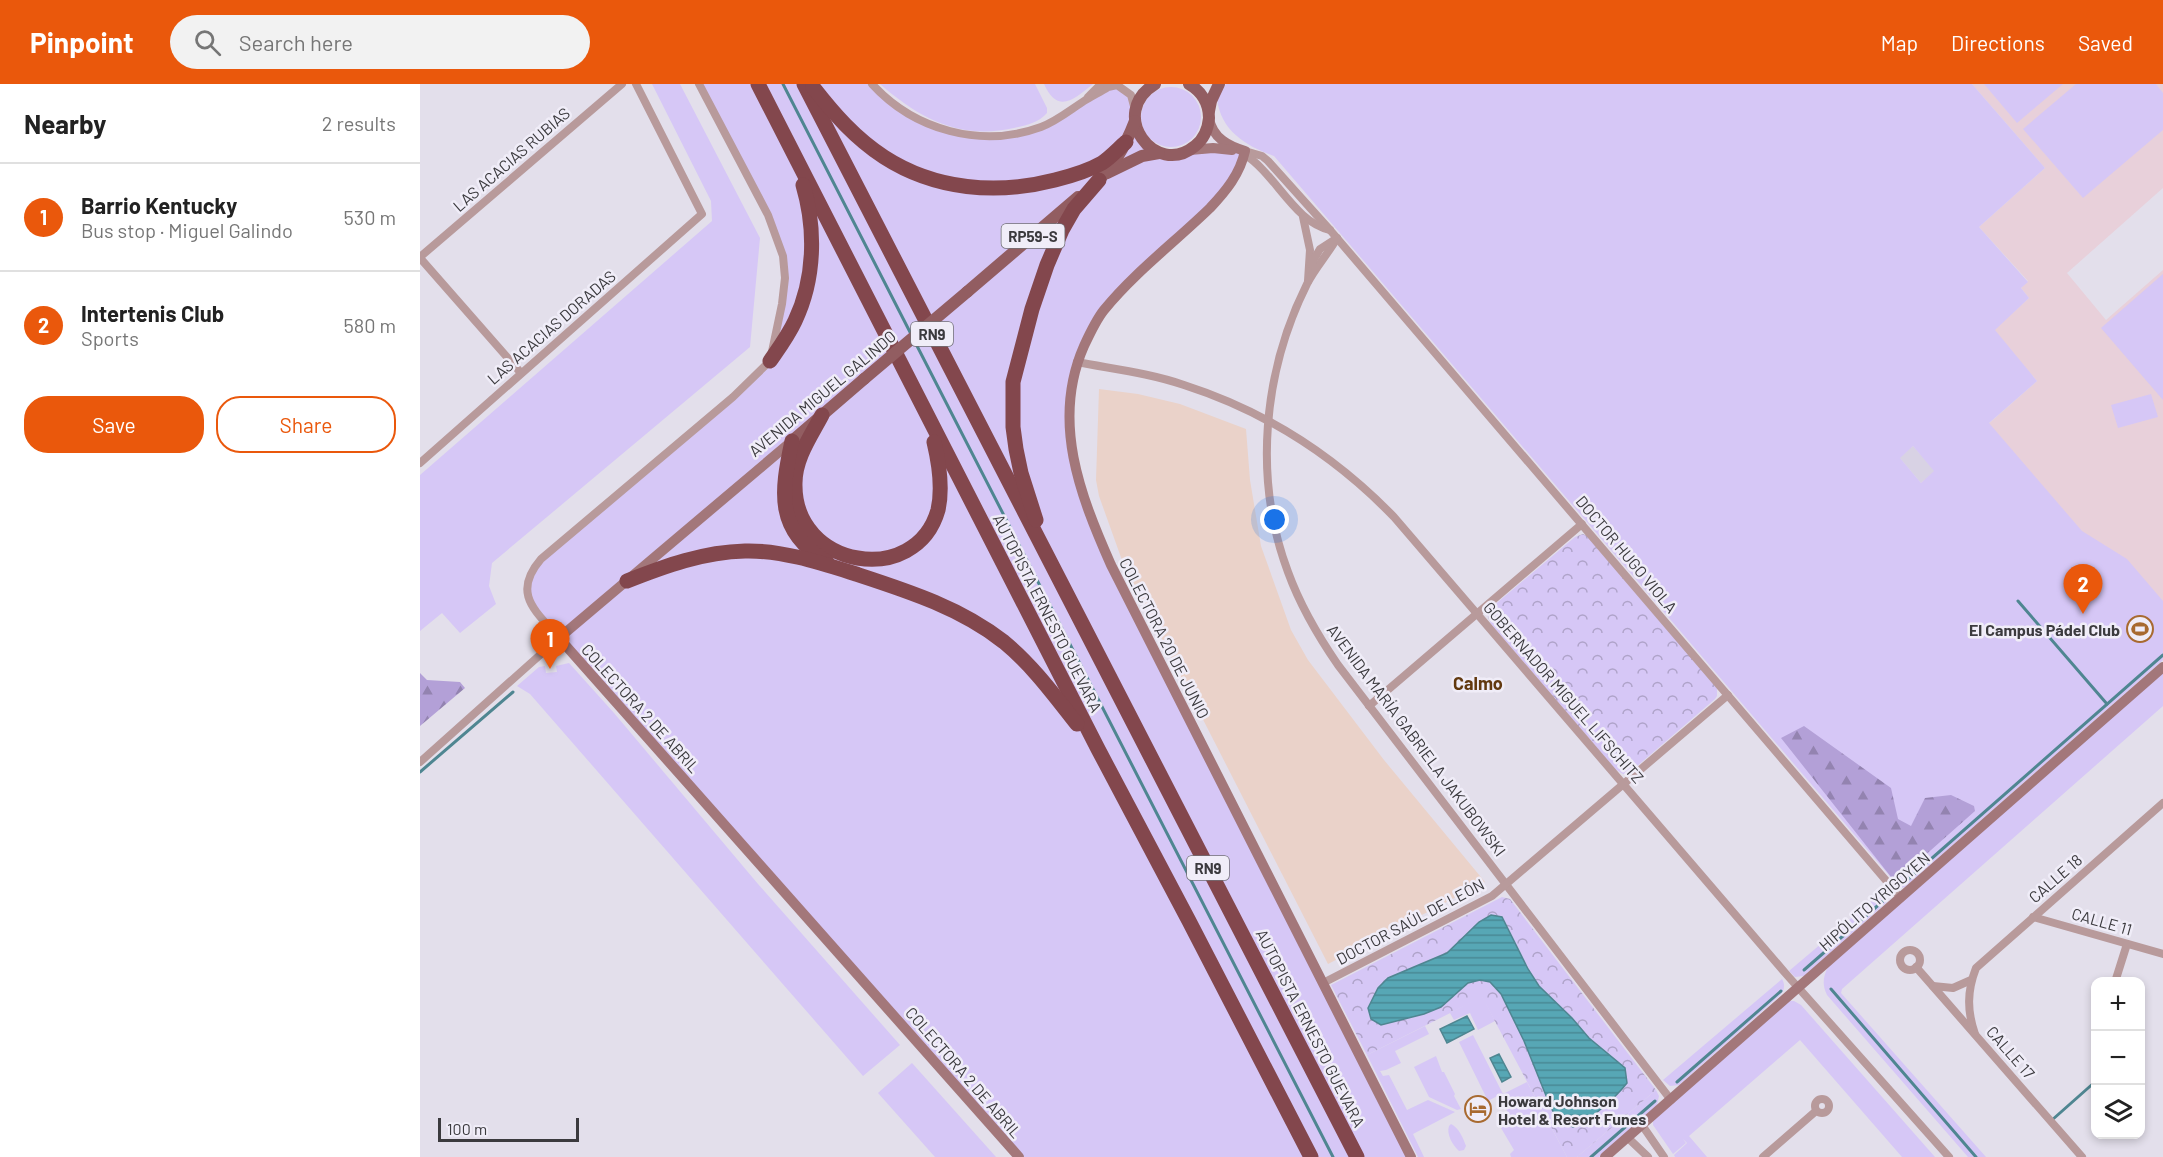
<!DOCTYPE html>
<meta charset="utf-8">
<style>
:root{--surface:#fff;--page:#f2f2f2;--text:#222;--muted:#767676;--line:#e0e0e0;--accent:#ea580c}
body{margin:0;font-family:Barlow,sans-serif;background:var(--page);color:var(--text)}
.controls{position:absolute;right:18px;bottom:18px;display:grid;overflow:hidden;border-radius:12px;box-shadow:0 3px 9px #0003}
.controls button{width:54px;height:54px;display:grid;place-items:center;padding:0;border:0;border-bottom:2px solid var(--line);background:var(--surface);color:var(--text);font:30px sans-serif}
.scale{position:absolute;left:18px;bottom:15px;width:141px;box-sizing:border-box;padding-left:6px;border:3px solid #3b3a3e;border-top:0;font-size:16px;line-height:21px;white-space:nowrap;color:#3b3a3e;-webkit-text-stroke:4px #f0edf8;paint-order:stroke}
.you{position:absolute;left:855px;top:436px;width:21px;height:21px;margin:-15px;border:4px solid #fff;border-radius:50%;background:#1a73e8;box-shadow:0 0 0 9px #1a73e833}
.badge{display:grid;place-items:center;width:39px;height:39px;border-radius:50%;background:var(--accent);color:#fff;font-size:20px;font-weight:700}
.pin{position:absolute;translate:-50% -50px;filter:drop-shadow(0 2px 3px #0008)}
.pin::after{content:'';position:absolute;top:32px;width:21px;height:18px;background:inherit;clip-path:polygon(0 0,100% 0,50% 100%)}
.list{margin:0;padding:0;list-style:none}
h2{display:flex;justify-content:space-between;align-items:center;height:78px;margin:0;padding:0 24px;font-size:26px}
h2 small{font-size:20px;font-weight:400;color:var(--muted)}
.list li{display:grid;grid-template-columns:39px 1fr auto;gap:18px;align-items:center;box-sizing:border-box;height:108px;padding:0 24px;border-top:2px solid var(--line)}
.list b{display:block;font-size:22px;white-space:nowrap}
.list p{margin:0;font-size:20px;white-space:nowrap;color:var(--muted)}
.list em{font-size:20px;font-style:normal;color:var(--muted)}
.actions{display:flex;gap:12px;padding:18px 24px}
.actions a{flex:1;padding:14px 0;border:2px solid var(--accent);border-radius:24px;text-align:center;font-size:21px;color:var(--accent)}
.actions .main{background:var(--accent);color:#fff}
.icon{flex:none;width:33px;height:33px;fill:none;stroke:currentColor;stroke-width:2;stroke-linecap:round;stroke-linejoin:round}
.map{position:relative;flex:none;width:1743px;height:1073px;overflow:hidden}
header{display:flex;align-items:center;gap:36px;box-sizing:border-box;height:84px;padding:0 30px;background:var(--accent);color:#fff}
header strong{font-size:28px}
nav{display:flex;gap:33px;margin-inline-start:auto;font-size:21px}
.search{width:420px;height:54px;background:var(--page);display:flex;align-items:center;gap:15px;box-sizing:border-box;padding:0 21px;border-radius:33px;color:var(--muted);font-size:22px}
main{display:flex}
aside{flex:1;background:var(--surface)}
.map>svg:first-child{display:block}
</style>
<header>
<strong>Pinpoint</strong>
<div class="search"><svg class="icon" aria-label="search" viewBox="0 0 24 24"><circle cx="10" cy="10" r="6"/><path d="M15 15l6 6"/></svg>Search here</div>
<nav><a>Map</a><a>Directions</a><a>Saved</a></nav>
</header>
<main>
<aside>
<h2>Nearby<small>2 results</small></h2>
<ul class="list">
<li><span class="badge">1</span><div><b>Barrio Kentucky</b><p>Bus stop · Miguel Galindo</p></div><em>530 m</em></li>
<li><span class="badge">2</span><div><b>Intertenis Club</b><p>Sports</p></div><em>580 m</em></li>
</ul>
<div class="actions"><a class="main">Save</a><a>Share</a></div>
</aside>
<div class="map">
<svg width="1743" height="1073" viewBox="0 0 1743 1073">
<defs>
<pattern id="forest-firs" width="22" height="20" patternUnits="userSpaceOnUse" patternTransform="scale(1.5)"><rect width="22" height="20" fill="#b3a0d7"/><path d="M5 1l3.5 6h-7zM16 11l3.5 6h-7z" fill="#9383b0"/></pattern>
<pattern id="park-crowns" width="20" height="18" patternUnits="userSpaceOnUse" patternTransform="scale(1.5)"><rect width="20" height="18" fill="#d6c7f6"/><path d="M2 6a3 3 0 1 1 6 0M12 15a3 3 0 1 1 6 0" fill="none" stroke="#afa3c9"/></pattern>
<pattern id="water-rules" width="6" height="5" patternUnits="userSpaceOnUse" patternTransform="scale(1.5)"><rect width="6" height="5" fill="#57a7b5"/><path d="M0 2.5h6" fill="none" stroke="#498995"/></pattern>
</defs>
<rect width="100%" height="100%" fill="#e3dfeb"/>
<!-- commercial -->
<path fill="#ead2c9" d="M 679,305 L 718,310 L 760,320 L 826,345 L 830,396 L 841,462 L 871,546 L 888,576 L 964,676 L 1065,798 L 908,880 L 703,479 L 679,412 L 676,396 Z"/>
<!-- built -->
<path fill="#d8d2e4" d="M 1493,362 L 1515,387 L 1501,399 L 1479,373 Z"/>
<!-- education -->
<path fill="#e8d0da" d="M 1552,0 L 1743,0 L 1743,104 L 1647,189 L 1686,236 L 1743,186 L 1743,561 L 1501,399 L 1617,297 L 1574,246 L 1609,214 L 1601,204 L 1608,197 L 1559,143 L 1625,84 Z"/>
<!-- grass -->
<g fill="#d6c7f6" fill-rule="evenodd">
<path d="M 232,0 L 260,0 L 340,154 L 330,263 L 72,479 L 69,502 L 76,520 L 40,549 L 22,529 L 0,547 L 0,391 L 292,137 L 291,117 Z"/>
<path d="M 279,0 L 452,0 L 487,30 L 554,52 L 620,43 L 688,3 L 706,5 L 715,37 L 739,69 L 793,64 L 824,70 L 812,97 L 717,190 L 669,250 L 648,336 L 673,442 L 991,1073 L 599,1073 L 113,525 L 108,494 L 113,484 L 350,277 L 365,194 L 357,153 Z"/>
<path d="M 460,0 L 615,0 L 627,24 L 627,29 C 618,39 607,41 594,44 C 540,56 500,35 460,0 Z"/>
<path d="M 624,0 L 673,0 C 654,15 638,31 624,0 Z"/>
<path d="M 806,0 L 1552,0 L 1625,84 L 1559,143 L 1608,198 L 1601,204 L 1609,214 L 1575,246 L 1617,297 L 1569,339 L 1662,447 L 1707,475 L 1743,517 L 1743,576 L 1485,803 L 1480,804 L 854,72 C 826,62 801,47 797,15 ZM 1493,362 L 1514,387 L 1501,399 L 1480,374 Z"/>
<path d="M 1564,0 L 1643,0 L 1597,39 Z"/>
<path d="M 1656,0 L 1736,0 L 1743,9 L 1743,46 L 1663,114 L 1603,45 Z"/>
<circle cx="751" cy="33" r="30"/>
<path d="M 1743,190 L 1743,316 L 1681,244 Z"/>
<path d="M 1731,310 L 1738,333 L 1698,344 L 1691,321 Z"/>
<path d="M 149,579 L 194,629 L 338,800 L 480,961 L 443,992 L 110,610 L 97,602 L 119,583 L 125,582 L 126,589 L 137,588 L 136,582 Z"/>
<path d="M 1743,588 L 1743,622 L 1422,905 L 1421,909 L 1566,1073 L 1548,1073 L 1407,911 C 1402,901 1403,893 1408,883 Z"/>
<path d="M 1467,804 L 1470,808 L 1467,818 L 1384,892 L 1375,893 L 1369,887 Z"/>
<path d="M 1362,895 C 1366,902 1364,908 1358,913 L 1259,1001 L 1250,1002 L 1243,996 Z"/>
<path d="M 1062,912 L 1075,937 L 1058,946 L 1050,929 L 1034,936 L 1030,929 Z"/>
<path d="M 1369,917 L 1374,917 L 1381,921 L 1515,1073 L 1482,1073 L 1380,956 L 1269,1052 L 1287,1073 L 1255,1073 L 1254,1071 L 1267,1059 L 1263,1055 L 1266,1059 L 1253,1070 L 1233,1041 L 1233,1037 Z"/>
<path d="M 1005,942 L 1009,950 L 975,967 L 981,979 L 966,986 L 960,987 L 963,992 L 969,991 L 987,1026 L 1008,1016 L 1035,1028 L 993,1050 L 1004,1073 L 998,1073 L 947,971 Z"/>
<path d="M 1053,951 L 1083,1010 L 1107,998 L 1147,1073 L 1091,1073 L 1090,1070 L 1094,1066 L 1081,1044 L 1092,1037 L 1079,1011 L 1068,1017 L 1039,958 Z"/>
<path d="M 1016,972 L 1022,988 L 1024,988 L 1035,1010 L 1034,1012 L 1041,1025 L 1037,1026 L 1009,1013 L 994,983 Z"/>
<path d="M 492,979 L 576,1073 L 515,1073 L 458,1009 Z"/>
<path d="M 1236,1006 L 1239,1012 L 1237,1021 L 1179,1073 L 1157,1073 Z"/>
<path d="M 1031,1040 C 1039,1044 1043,1054 1046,1062 L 1044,1066 L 1039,1067 C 1033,1062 1026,1050 1029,1042 Z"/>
</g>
<!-- forest -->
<g fill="url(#forest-firs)">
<path d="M 0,589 L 7,596 L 40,598 L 45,604 L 0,642 Z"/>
<path d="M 1384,642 L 1471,704 L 1478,735 L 1491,742 L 1505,714 L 1531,711 L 1554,722 L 1555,727 L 1475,798 L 1361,654 Z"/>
</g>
<!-- park -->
<g fill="url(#park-crowns)">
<path d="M 1163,450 L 1167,452 L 1297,604 L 1297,612 L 1295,615 L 1208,690 L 1203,690 L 1195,685 L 1071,540 L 1067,531 L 1072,523 L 1155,453 Z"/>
<path d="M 1082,813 L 1090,815 L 1093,819 L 1236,1006 L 1157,1073 L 1147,1073 L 1062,913 L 947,971 L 911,901 Z"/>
</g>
<!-- water -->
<g fill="url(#water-rules)" stroke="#4f8691" stroke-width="1.5">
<path d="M 1071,831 L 1082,833 L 1108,885 L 1119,902 L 1152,934 L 1169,954 L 1205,984 L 1207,999 C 1196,1013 1170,1037 1153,1043 L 1139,1037 L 1131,1024 L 1104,957 L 1081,910 L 1070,898 L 1060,896 L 1048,899 L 1021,923 L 1004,930 L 961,941 L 951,935 L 948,924 L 958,904 L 968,894 L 1027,869 L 1059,838 Z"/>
<path d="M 1047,932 L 1054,945 L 1027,959 L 1020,945 Z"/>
<path d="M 1079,970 L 1091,993 L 1082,998 L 1070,974 Z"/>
</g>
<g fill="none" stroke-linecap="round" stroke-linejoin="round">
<!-- stream -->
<g stroke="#4f8691" stroke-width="3">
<path d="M 363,0 L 492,252"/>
<path d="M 495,258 L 913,1073"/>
<path d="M 1598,517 L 1687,620"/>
<path d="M 0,688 L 93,608"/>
<path d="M 1486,797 L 1743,571"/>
<path d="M 1384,886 L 1463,817"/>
<path d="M 1411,905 L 1556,1073"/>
<path d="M 1257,998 L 1361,907"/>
<path d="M 1632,1036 L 1676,997"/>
<path d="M 1171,1073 L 1235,1017"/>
</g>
<!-- street -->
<g stroke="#b89a9b" stroke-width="8">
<path d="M 452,0 C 494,46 561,65 621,43 C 637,37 650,26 664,17 C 672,12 680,8 688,3 L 697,1 L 711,11 L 715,26"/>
<path d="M 668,13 L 681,0"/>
<path d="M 825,67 L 842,72 L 848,77 L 910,146 L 1481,814"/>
<path d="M 824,70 C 855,89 875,139 910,146"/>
<path d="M 883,133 L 890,166 L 888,197"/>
<path d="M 917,154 C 908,170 895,184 887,200 C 843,288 833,395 868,488 C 880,521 898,552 918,581 L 1251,1016"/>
<path d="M 0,173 L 202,0"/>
<path d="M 0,174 L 101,289"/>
<path d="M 891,180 L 900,165 L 917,154"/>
<path d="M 657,278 C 693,285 729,289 764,301 C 845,327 915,372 974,433 L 1367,891 L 1529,1073"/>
<path d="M 0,379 L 282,130 L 216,0"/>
<path d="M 949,622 L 1162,440"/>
<path d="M 0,678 L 139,554 C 116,527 91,510 121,475 L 313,313 L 350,277 L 362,220 L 365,194 L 363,172 L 348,131 L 279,0"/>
<path d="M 1613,833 L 1743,870"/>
<circle cx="1490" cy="876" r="10"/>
<path d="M 1496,883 L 1662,1073"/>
<path d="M 1695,898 L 1707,860"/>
<path d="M 903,899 L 1072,812 L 1308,611"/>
<path d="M 1513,902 L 1533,904 L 1551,896"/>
<path d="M 1555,950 C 1547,927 1547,907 1556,884 L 1743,719"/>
<circle cx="1402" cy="1022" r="7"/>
<path d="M 1222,1041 L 1244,1073"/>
<path d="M 1207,1053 L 1228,1073"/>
<path d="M 1343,1073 L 1396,1027"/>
</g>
<!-- secondary -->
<g stroke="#a3777a" stroke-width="10">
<path d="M 789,35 C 793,54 808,62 825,67 C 820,90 806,107 790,124 C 755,158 715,188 684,226 C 676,236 670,249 664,262 C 631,337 660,411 691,481 L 991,1073"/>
<path d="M 770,66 L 793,64 L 812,66"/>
<path d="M 372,357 L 139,554 L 599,1073"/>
<path d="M 1185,1073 L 1743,583"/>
</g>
<!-- primary -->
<g stroke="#925d61" stroke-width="12">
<path d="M 735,0 C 687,29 735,95 775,62 C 784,55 788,45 789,34 C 789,19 781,7 769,0"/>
<path d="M 789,27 L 791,17 L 799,0"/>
<path d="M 687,89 L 722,72 L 739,69"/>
<path d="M 672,102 C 693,84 705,63 715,37"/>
<path d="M 547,208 L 658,113"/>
<path d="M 372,357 L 444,295"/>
</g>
<!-- highway -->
<g stroke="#83474d" stroke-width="15">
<path d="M 338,0 L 678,665 L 769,837 L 891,1073"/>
<path d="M 384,0 L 937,1073"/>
<path d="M 393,3 C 414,30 435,54 464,73 C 515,106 577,111 635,96 C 651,92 668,87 682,79 C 691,73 698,65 706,58"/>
<path d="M 350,277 C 359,264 368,252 375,237 C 395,195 396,145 383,101"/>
<path d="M 402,331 C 391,352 375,374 375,399 C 373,485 496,504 518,426 C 523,404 519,379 514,358"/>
<path d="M 372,357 C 361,408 355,447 407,478"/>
<path d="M 616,436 L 601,389 L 596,365 L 593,343 L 593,298 L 612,225 L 627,181 L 642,146 L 654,125 L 679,96"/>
<path d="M 207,497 C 245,482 283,468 325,467 C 362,466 401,479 436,490 C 488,507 541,524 584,558 C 613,582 634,611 657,640"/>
</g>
<!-- primary-bridge -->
<path stroke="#925d61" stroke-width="12" d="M 444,295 L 547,208"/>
</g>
<!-- icons -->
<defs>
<symbol id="stadium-ring" viewBox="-11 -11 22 22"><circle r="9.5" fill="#f0edf8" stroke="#a86a30" stroke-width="1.5"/><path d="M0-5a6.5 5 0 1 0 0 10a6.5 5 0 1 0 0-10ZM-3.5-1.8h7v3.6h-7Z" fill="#a86a30"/></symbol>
<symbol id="hotel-ring" viewBox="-11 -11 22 22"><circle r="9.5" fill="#f0edf8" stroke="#a86a30" stroke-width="1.5"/><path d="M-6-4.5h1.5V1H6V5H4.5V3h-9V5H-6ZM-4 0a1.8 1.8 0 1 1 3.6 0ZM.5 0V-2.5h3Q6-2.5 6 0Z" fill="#a86a30"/></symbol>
</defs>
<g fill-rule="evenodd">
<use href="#stadium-ring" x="1705" y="530" width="30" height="30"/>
<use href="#hotel-ring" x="1043" y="1010" width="30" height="30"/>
</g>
<g text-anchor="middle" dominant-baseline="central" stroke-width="5" stroke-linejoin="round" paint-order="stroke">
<!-- shield labels -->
<g fill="#f0edf8" stroke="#717076" stroke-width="1.5">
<rect x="581.5" y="140" width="63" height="24" rx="4.5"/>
<rect x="491" y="238" width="42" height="24" rx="4.5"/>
<rect x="767" y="772" width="42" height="24" rx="4.5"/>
</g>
<g font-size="15" font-weight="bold" fill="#3b3a3e">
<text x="613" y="152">RP59-S</text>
<text x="512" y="250">RN9</text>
<text x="788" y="784">RN9</text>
</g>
<!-- street labels -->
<g font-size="16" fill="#3b3a3e" stroke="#f0edf8">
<text transform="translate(91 75) rotate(-41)">LAS ACACIAS RUBIAS</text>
<text transform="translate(131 243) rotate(-41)">LAS ACACIAS DORADAS</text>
<text transform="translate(402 309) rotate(-40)">AVENIDA MIGUEL GALINDO</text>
<text transform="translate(1207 470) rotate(50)">DOCTOR HUGO VIOLA</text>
<text transform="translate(628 529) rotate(63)">AUTOPISTA ERNESTO GUEVARA</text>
<text transform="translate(745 554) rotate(63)">COLECTORA 20 DE JUNIO</text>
<text transform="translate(1144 608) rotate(49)">GOBERNADOR MIGUEL LIFSCHITZ</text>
<text transform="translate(221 624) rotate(48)">COLECTORA 2 DE ABRIL</text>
<text transform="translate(997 656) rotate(53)">AVENIDA MARÍA GABRIELA JAKUBOWSKI</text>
<text transform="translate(1635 794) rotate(-41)">CALLE 18</text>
<text transform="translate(1454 817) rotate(-41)">HIPÓLITO YRIGOYEN</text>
<text transform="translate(990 837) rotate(-28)">DOCTOR SAÚL DE LEÓN</text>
<text transform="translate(1682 837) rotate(16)">CALLE 11</text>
<text transform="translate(891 944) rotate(63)">AUTOPISTA ERNESTO GUEVARA</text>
<text transform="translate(1591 968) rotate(49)">CALLE 17</text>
<text transform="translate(544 988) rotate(49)">COLECTORA 2 DE ABRIL</text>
</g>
<!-- poi labels -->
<g font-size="16" font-weight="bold" fill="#3b3a3e" stroke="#f0edf8" text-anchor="end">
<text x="1700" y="545">El Campus Pádel Club</text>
<text x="1078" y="1016" text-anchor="start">Howard Johnson<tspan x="1078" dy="18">Hotel &amp; Resort Funes</tspan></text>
</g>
<!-- neighbourhood labels -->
<g font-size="18" font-weight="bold" fill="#62390f" stroke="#f0edf8">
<text x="1058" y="599">Calmo</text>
</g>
</g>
</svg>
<div class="controls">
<button>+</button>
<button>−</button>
<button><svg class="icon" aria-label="layers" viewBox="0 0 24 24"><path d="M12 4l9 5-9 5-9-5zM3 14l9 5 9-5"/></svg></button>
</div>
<div class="scale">100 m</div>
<div class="you"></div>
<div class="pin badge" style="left:130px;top:585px">1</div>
<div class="pin badge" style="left:1663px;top:530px">2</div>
</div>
</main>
